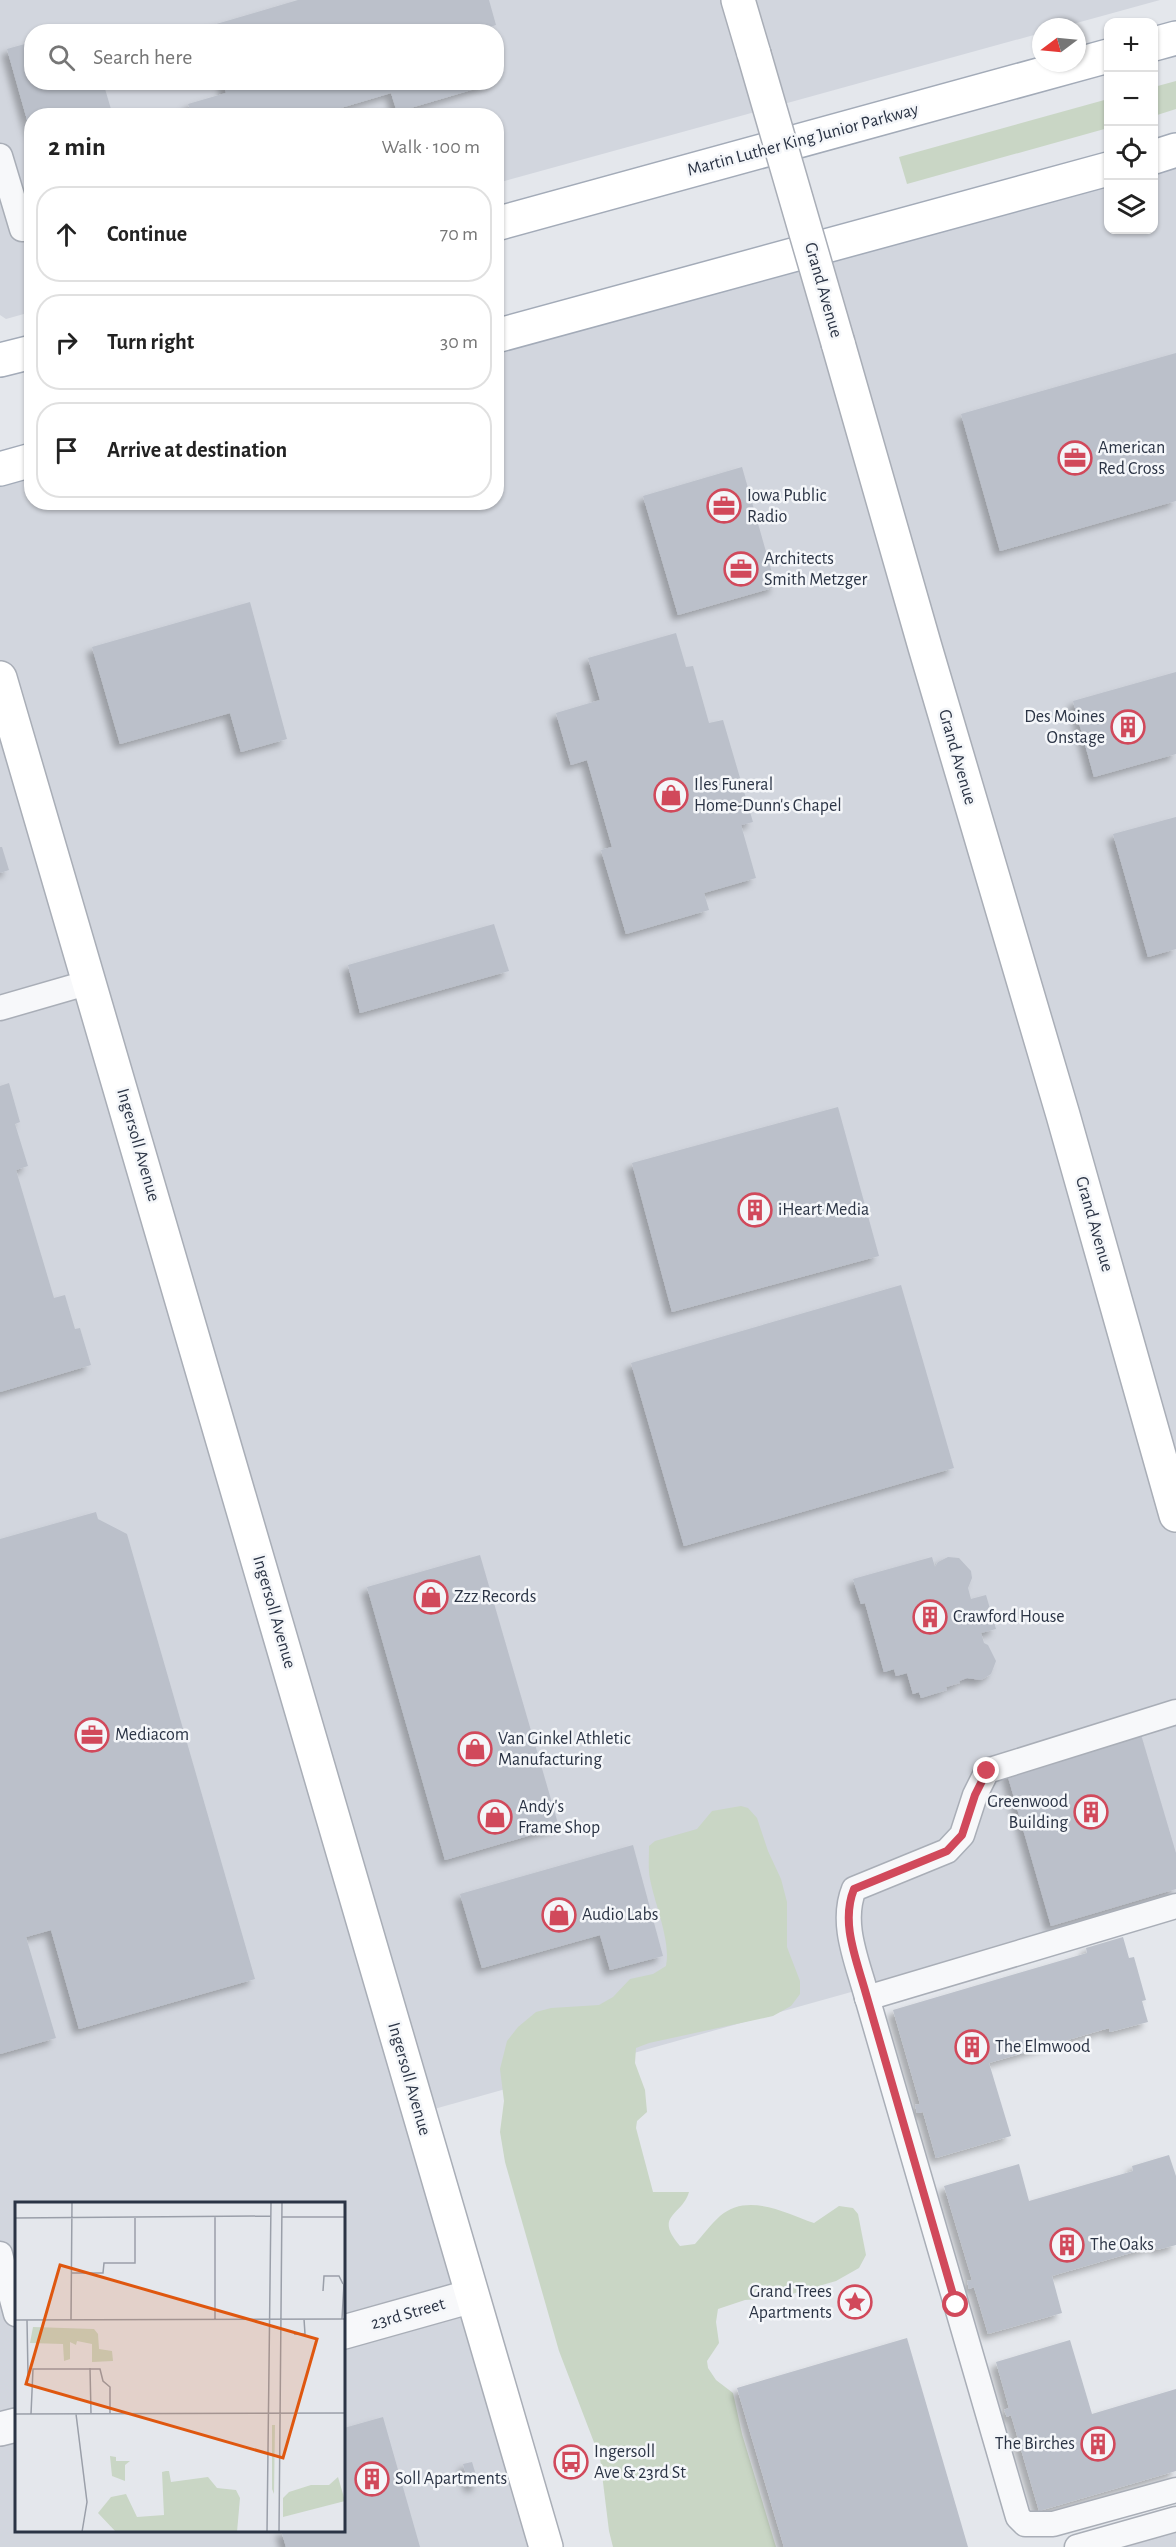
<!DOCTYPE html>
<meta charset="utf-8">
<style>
:root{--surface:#fff;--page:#f2f2f2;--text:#222;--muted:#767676;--line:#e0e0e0}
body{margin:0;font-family:"Alegreya Sans",sans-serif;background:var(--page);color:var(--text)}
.controls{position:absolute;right:18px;top:18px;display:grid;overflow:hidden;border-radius:12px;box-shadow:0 2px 4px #0004}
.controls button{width:54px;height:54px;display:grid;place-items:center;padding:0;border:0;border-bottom:2px solid var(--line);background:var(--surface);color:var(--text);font:30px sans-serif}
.compass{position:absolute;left:1032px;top:18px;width:54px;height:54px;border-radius:50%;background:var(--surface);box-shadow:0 2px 4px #0004;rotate:254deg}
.stop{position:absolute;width:18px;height:18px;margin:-14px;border:4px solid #d1495b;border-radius:50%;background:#fff}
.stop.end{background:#d1495b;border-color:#fff;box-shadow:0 2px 6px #0008}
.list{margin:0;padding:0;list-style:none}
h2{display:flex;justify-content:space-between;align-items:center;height:78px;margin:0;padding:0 24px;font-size:26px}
h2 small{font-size:20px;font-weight:400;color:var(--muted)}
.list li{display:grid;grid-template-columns:39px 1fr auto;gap:18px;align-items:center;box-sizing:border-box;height:96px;margin:0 12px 12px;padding:0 12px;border:2px solid var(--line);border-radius:24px}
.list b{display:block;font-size:22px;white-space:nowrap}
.list em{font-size:20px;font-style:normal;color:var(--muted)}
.icon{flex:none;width:33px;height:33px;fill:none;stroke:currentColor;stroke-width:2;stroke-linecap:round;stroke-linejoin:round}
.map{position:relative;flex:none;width:1176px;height:2547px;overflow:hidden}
.search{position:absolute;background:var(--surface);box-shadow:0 2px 4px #0004;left:24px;top:24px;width:480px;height:66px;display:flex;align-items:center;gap:15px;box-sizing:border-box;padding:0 21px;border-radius:24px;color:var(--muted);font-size:22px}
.panel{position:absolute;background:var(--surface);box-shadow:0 2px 4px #0004;left:24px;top:108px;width:480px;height:402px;border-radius:24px}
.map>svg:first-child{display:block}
</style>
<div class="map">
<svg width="1176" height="2547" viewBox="0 0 1176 2547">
<defs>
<filter id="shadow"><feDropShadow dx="-5.5" dy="5.5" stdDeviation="3" flood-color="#0004"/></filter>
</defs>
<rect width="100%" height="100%" fill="#e4e7ec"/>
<!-- built -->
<g fill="#d2d6de" fill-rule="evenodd">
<path d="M 0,0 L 1160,0 L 1062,27 L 1041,27 L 1041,33 L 497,183 L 496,116 L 32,116 L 31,312 L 6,319 L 0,315 ZM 32,32 L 496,32 L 496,82 L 32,82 Z"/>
<path d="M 1176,150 L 1176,1901 L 420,2113 L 546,2547 L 0,2547 L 0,469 L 31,460 L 32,502 L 496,502 L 497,336 L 1108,169 L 1108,230 L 1154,230 L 1154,157 ZM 16,2204 L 344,2204 L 344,2530 L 16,2530 Z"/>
<path d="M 1176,2519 L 1176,2547 L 1077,2547 Z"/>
</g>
<!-- green -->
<g fill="#c9d6c5">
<path d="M 1176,81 L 1176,109 L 1154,116 L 1154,87 Z"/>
<path d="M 1108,99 L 1108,128 L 907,184 L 899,157 Z"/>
<path d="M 741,1806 L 748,1808 L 757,1818 L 768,1851 L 781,1879 L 787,1902 L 787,1947 L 800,1981 L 800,1994 L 791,2006 L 773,2016 L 649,2043 L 636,2048 L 635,2063 L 645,2090 L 647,2112 L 637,2121 L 636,2128 L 653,2192 L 689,2192 C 682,2216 653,2215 680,2246 L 695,2244 C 703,2235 711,2224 720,2216 C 748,2192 785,2213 814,2223 L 839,2206 L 853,2208 L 858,2214 L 866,2255 L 859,2268 L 836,2281 L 778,2298 L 745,2300 L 718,2309 L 716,2322 L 719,2343 L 707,2361 L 708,2368 L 716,2380 L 733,2393 L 742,2434 L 776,2547 L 613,2547 L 609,2531 L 600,2458 L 559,2351 L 505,2162 L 500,2132 L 504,2101 L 500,2069 L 507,2041 L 518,2027 L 536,2012 L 551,2008 L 599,2005 L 613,1997 L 630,1979 L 653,1974 L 666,1966 C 671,1941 655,1905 650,1879 C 648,1869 649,1857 649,1846 L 655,1841 L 697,1829 L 712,1811 Z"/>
</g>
<!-- building -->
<g fill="#bbc0ca" filter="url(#shadow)">
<path d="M 298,0 L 489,0 L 496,25 L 486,28 L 487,32 L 207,32 L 206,27 Z"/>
<path d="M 32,42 L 32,82 L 103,82 L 113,116 L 32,116 L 31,134 L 7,49 Z"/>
<path d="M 223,82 L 495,82 L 495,83 L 397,112 L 391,93 L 314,116 L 192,116 L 188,104 L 226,93 Z"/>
<path d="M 1176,353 L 1176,501 L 1000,551 L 961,414 Z"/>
<path d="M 742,467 L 776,587 L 678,615 L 643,496 Z"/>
<path d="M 250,602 L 287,739 L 241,752 L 230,713 L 120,744 L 92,647 Z"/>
<path d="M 676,633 L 686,667 L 693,666 L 709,723 L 723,720 L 753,822 L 741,825 L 756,878 L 704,893 L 709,910 L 626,934 L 601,850 L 612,847 L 587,760 L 571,765 L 556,713 L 600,700 L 588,658 Z"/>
<path d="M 1176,672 L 1176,754 L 1094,777 L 1073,701 Z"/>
<path d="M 1176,817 L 1176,949 L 1148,957 L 1113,834 Z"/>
<path d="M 0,847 L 2,847 L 9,870 L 0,873 Z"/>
<path d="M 494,924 L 509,971 L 360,1013 L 348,965 Z"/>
<path d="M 9,1083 L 20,1122 L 15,1124 L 28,1166 L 16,1170 L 54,1298 L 65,1295 L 75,1329 L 80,1328 L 91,1365 L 0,1392 L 0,1086 Z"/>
<path d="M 838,1107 L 879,1256 L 672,1312 L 632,1163 Z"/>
<path d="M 901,1285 L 954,1468 L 684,1546 L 631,1363 Z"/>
<path d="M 96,1512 L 98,1519 L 127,1534 L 255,1979 L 79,2029 L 51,1930 L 26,1937 L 56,2038 L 0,2054 L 0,1539 Z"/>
<path d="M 480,1555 L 559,1827 L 445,1860 L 367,1587 Z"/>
<path d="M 932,1557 L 935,1567 L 938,1562 L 948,1557 L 959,1558 L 971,1571 L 972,1578 L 968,1588 L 971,1599 L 986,1595 L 996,1629 L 981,1633 L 984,1643 L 988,1645 L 996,1661 L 991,1674 L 981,1680 L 967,1678 L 959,1681 L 960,1683 L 946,1687 L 947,1690 L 921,1698 L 919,1692 L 913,1694 L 907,1673 L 896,1676 L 894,1669 L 884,1672 L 865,1603 L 861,1604 L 853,1579 Z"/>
<path d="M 1140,1731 L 1176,1853 L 1176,1889 L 1051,1926 L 1006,1770 Z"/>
<path d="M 633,1845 L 663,1956 L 610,1970 L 600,1935 L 482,1968 L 460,1894 Z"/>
<path d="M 1123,1937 L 1129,1958 L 1134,1957 L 1146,2000 L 1142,2001 L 1148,2022 L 1110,2032 L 1109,2028 L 989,2063 L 1011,2136 L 936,2158 L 923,2112 L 917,2113 L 915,2105 L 920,2104 L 893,2010 L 1087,1953 L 1086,1948 Z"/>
<path d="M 1169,2155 L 1176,2176 L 1176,2245 L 1157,2250 L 1155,2246 L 1052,2276 L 1062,2313 L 988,2334 L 974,2287 L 969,2289 L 967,2281 L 972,2280 L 944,2186 L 1019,2164 L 1029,2201 L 1133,2171 L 1132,2166 Z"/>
<path d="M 907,2338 L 968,2547 L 784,2547 L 737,2388 Z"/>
<path d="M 1070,2340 L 1092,2414 L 1176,2389 L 1176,2471 L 1039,2511 L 1011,2415 L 1007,2417 L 1004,2410 L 1009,2408 L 996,2362 Z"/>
<path d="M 383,2417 L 420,2547 L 286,2547 L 281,2530 L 344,2530 L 344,2428 Z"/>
<path d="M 472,2462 L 479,2485 L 470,2487 L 463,2464 Z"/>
</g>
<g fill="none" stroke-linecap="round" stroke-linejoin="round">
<defs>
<g id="lane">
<path d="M 0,156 L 22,229"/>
<path d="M 0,1008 L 90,982"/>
<path d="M 1176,1712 L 987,1771 L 975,1795 L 962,1835 L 947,1851 L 854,1889 C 841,1921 855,1956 864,1987 L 1018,2517 L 1025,2524 L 1053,2524 L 1176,2490"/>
<path d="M 867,1998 L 1176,1906"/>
<path d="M 0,2254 L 16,2314"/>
<path d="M 1077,2547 L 1176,2519"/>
</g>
<g id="street">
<path d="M 344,2332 L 472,2296"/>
<path d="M 0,2429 L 16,2425"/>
</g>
<g id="secondary">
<path d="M 738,0 L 754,54"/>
<path d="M 838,343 L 925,647 L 1063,1115 L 1176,1515"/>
<path d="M 0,678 L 546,2547"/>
</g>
<g id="primary">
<path d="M 1154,44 L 1176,38"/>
<path d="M 1154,157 L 1176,150"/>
<path d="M 496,224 L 1108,56"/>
<path d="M 496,336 L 1108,169"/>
<path d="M 0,360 L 32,352"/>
<path d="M 0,469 L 32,460"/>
</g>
</defs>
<!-- lane casing -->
<use href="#lane" stroke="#a9aeb7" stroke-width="27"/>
<!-- street casing -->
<use href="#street" stroke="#a9aeb7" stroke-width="36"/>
<!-- secondary casing -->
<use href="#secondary" stroke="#a9aeb7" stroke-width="36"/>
<!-- primary casing -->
<use href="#primary" stroke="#a3abb8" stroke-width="36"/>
<!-- lane -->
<use href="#lane" stroke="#f7f8fa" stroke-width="24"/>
<!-- street -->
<use href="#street" stroke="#f7f8fa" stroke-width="33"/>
<!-- secondary -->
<use href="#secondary" stroke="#fff" stroke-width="33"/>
<!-- primary -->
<use href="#primary" stroke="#fff" stroke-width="33"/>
<defs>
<path id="secondary-bridge" d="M 754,54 L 838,343"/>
</defs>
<!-- secondary-bridge casing -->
<use href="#secondary-bridge" stroke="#a9aeb7" stroke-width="36" stroke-linecap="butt"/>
<!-- secondary-bridge -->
<use href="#secondary-bridge" stroke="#fff" stroke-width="33"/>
</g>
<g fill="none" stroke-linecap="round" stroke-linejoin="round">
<!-- route -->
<path stroke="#d1495b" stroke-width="8" d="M 956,2305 L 864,1987 C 855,1956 841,1921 854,1889 L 947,1851 L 962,1835 L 975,1795 L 987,1771"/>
</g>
<!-- icons -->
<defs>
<symbol id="office-ring" viewBox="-11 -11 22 22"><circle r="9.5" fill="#f4f6f9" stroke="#d1495b" stroke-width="1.5"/><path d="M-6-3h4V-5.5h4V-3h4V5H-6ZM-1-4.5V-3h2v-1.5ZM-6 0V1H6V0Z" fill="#d1495b"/></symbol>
<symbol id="building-ring" viewBox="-11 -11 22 22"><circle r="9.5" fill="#f4f6f9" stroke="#d1495b" stroke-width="1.5"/><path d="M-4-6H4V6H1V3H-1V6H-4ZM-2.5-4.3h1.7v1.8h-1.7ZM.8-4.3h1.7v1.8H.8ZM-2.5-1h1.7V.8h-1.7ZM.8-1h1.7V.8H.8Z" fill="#d1495b"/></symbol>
<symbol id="shop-ring" viewBox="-11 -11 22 22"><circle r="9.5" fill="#f4f6f9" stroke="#d1495b" stroke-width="1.5"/><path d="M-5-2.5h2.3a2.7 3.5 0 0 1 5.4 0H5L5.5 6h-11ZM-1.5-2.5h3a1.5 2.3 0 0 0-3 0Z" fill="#d1495b"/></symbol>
<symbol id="sight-ring" viewBox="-11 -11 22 22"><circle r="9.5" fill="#f4f6f9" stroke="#d1495b" stroke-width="1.5"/><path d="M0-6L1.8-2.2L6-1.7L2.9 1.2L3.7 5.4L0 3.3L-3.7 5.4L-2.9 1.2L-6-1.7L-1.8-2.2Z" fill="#d1495b"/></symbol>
<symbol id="bus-ring" viewBox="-11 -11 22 22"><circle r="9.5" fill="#f4f6f9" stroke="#d1495b" stroke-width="1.5"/><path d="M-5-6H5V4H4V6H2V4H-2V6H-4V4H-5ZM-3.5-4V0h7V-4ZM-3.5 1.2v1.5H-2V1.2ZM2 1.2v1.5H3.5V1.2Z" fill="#d1495b"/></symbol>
</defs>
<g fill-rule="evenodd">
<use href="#office-ring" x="1056" y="439" width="38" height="38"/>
<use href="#office-ring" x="705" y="487" width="38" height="38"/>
<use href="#office-ring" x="722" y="550" width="38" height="38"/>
<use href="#building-ring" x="1109" y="708" width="38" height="38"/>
<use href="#shop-ring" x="652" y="776" width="38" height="38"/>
<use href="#building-ring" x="736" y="1191" width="38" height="38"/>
<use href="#shop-ring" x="412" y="1578" width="38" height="38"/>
<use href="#building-ring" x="911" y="1598" width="38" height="38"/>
<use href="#office-ring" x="73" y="1716" width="38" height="38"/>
<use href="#shop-ring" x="456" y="1730" width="38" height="38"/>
<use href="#building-ring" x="1072" y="1793" width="38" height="38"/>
<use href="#shop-ring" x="476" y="1798" width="38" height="38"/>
<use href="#shop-ring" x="540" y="1896" width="38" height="38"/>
<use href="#building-ring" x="953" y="2028" width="38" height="38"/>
<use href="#building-ring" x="1048" y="2226" width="38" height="38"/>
<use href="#sight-ring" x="836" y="2283" width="38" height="38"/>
<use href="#building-ring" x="1079" y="2425" width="38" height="38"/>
<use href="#bus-ring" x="552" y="2443" width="38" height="38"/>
<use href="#building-ring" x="353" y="2460" width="38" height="38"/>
</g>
<g text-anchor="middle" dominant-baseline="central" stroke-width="5" stroke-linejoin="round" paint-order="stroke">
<!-- street labels -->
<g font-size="18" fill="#2b3445" stroke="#f4f6f9">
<text transform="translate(803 140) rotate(-15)">Martin Luther King Junior Parkway</text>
<text transform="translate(823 290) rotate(74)">Grand Avenue</text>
<text transform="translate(957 757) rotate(74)">Grand Avenue</text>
<text transform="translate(138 1145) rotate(74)">Ingersoll Avenue</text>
<text transform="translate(1094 1224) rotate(74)">Grand Avenue</text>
<text transform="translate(274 1612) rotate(74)">Ingersoll Avenue</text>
<text transform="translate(409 2079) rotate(74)">Ingersoll Avenue</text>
<text transform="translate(408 2314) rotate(-16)">23rd Street</text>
</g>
<!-- poi labels -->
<g font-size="18" fill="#2b3445" stroke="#f4f6f9" text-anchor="start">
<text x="1098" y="448">American<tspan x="1098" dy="21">Red Cross</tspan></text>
<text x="747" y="496">Iowa Public<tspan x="747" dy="21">Radio</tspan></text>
<text x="764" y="559">Architects<tspan x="764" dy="21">Smith Metzger</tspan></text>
<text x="1105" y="717" text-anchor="end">Des Moines<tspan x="1105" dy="21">Onstage</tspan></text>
<text x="694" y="785">Iles Funeral<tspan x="694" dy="21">Home-Dunn's Chapel</tspan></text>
<text x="778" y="1210">iHeart Media</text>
<text x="454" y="1597">Zzz Records</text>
<text x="953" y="1617">Crawford House</text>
<text x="115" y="1735">Mediacom</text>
<text x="498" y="1739">Van Ginkel Athletic<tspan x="498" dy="21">Manufacturing</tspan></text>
<text x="1068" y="1802" text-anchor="end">Greenwood<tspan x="1068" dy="21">Building</tspan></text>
<text x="518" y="1807">Andy's<tspan x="518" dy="21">Frame Shop</tspan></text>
<text x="582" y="1915">Audio Labs</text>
<text x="995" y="2047">The Elmwood</text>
<text x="1090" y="2245">The Oaks</text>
<text x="832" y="2292" text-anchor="end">Grand Trees<tspan x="832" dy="21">Apartments</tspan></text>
<text x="1075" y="2444" text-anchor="end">The Birches</text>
<text x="594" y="2452">Ingersoll<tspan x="594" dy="21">Ave &amp; 23rd St</tspan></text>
<text x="395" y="2479">Soll Apartments</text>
</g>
</g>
<!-- overview -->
<g transform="translate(15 2202)">
<rect width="330" height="330" fill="#e4e7ec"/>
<path d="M 18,125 L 79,127 L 83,132 L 84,147 L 97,149 L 98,159 L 77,160 L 77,142 L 62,139 L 61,143 L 55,140 L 55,157 L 49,159 L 48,142 L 15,141 ZM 257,223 L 260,223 L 259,292 L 257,287 ZM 95,254 L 101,255 L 101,259 L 115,259 L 110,263 L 110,279 L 97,274 ZM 151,269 L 154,269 L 156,280 L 193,275 L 202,286 L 221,288 L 225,296 L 222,330 L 101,330 L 83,311 L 96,295 L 111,292 L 122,315 L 149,313 L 147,270 ZM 323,275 L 330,299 L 268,315 L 268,296 L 274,290 L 296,283 L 314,283 Z" fill="#c9d6c5"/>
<path fill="none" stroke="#9a9fa9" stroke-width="1.5" d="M 200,15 L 200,117M 267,15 L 330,15M 0,16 L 256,14M 57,71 L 88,71 L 89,61 L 120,61 L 120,16M 308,89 L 309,74 L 324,74 L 328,82M 327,117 L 329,82M 0,118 L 330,117M 12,118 L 13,173M 56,118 L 57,0M 279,132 L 290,132 L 289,117M 75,166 L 76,212M 0,212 L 330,211M 16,212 L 18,167 L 85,167 L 88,179 L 95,185 L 95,212M 61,212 L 72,300 L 67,330M 252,330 L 256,0M 264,330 L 267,0"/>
<path fill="#df570f" fill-opacity="0.15" stroke="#df570f" stroke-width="3" d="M 45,63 L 302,137 L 268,256 L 11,182 Z"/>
<rect width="330" height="330" fill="none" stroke="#2b3445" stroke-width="3"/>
</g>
</svg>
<div class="controls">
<button>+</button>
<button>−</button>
<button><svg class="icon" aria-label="locate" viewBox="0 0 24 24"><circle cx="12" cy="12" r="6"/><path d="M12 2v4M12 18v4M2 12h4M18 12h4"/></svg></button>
<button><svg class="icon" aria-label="layers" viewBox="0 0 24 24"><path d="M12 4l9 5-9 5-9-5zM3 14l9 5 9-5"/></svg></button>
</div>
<svg class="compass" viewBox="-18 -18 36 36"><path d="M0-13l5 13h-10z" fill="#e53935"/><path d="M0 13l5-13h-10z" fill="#767676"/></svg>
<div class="stop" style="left:956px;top:2305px"></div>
<div class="stop end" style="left:987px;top:1771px"></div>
<div class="search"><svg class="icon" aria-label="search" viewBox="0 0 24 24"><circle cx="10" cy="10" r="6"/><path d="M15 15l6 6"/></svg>Search here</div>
<section class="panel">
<h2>2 min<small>Walk · 100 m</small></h2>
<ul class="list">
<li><svg class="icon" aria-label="ahead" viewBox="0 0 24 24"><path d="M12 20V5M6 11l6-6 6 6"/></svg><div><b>Continue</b></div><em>70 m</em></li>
<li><svg class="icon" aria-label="right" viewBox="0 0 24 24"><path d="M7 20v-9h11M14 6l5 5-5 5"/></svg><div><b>Turn right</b></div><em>30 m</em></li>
<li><svg class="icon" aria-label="arrive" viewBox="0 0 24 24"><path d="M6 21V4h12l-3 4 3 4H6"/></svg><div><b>Arrive at destination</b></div></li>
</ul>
</section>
</div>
